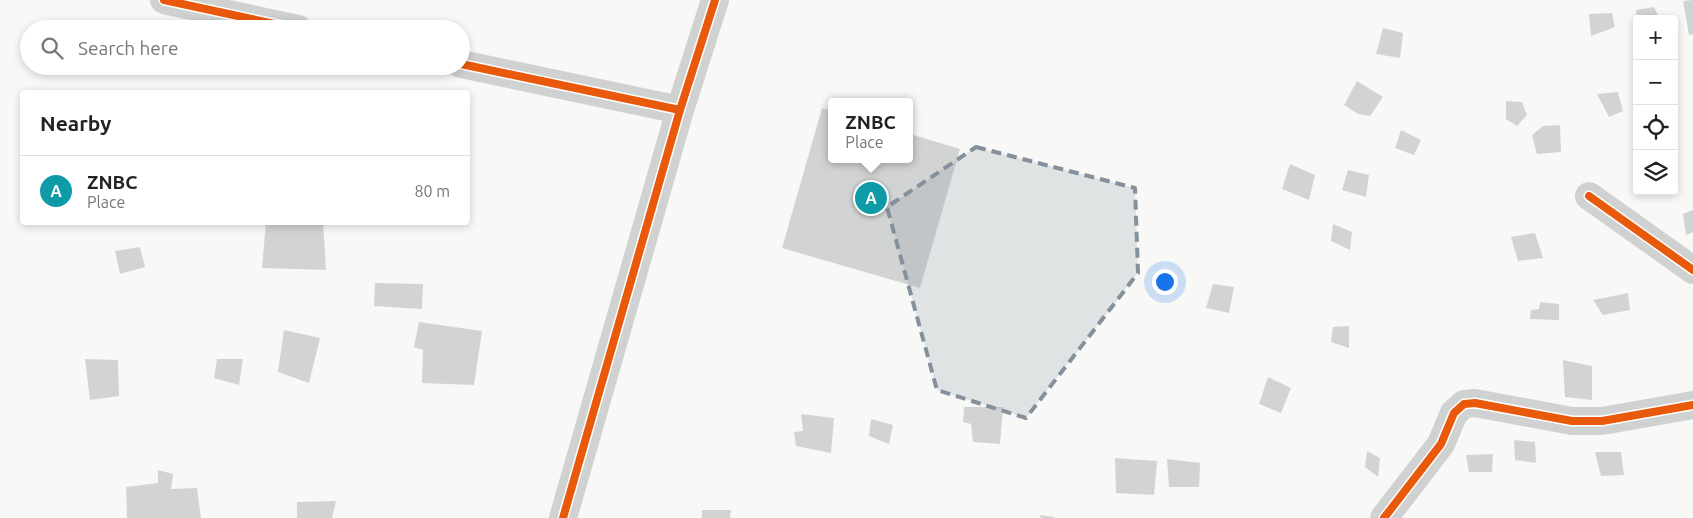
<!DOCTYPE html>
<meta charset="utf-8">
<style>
:root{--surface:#fff;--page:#f2f2f2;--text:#222;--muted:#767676;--line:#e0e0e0;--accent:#585d61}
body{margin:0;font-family:Ubuntu,sans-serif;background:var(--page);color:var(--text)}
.controls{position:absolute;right:15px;top:15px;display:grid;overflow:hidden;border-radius:5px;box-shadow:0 2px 8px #0003}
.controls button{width:45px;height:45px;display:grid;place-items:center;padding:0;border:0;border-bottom:1px solid var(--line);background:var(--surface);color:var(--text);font:25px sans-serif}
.you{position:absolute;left:1164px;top:281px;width:18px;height:18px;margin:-12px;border:4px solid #fff;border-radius:50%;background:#1a73e8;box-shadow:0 0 0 8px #1a73e833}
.badge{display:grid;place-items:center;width:32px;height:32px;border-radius:50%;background:var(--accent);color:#fff;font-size:16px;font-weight:700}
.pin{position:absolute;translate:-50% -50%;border:2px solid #fff;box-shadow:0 1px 5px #0006}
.popup{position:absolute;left:828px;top:98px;width:85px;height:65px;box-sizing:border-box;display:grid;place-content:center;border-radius:5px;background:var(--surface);filter:drop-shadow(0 1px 4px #0005);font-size:16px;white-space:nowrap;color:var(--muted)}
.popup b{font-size:19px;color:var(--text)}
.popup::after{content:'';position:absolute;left:50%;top:100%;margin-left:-10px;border:10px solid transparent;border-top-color:var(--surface)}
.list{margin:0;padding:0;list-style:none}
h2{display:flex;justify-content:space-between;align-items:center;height:65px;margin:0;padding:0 20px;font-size:21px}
h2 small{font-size:16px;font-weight:400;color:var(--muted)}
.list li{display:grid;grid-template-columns:32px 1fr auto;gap:15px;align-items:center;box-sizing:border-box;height:70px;padding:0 20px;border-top:1px solid var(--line)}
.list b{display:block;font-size:19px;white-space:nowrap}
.list p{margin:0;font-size:16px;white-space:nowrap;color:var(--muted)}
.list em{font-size:16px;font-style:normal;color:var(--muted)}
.icon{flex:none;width:28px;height:28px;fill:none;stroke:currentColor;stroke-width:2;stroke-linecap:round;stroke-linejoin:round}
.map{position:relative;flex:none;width:1693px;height:518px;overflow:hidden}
.search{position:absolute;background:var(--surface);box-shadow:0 2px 8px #0003;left:20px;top:20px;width:450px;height:55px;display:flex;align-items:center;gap:12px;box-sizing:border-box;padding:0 18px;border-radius:28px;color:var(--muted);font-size:19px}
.panel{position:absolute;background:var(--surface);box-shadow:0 2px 8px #0003;left:20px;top:90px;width:450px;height:135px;border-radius:5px}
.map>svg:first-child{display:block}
</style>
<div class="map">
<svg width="1693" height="518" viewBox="0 0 1693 518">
<rect width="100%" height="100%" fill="#f8f8f7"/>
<!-- building -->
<g fill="#d2d3d3">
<path d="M 1693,0 L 1693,34 L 1689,35 L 1683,1 Z"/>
<path d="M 1654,7 L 1660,19 L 1637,19 L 1636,10 Z"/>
<path d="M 1612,13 L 1615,27 L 1591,36 L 1589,14 Z"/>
<path d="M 1383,28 L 1403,33 L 1400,58 L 1376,54 Z"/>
<path d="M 1357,81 L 1383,97 L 1370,116 L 1358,114 L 1344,105 Z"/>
<path d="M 1618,92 L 1623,111 L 1609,117 L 1597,94 Z"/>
<path d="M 1506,101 L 1522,102 L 1527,115 L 1517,126 L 1506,119 Z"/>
<path d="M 822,108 L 832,111 L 832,159 L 910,159 L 910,134 L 960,149 L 920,288 L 782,248 Z"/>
<path d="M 1560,125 L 1561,152 L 1537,154 L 1532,135 L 1543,126 Z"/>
<path d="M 1401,130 L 1421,140 L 1414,155 L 1395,148 Z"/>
<path d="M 1290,164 L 1315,175 L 1309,200 L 1282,189 Z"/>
<path d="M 1348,170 L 1369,175 L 1366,197 L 1342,190 Z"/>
<path d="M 1693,210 L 1693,232 L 1686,235 L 1683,214 Z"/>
<path d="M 266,222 L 323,222 L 326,270 L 262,268 Z"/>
<path d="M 1333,224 L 1352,232 L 1350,250 L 1331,241 Z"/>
<path d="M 1535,233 L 1543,258 L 1518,261 L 1511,237 Z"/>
<path d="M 140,247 L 145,267 L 120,274 L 115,251 Z"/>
<path d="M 375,283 L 423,284 L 422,309 L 374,306 Z"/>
<path d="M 1213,284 L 1234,287 L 1229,313 L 1206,308 Z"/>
<path d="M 1628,293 L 1630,310 L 1603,315 L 1593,300 Z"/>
<path d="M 1540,302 L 1559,304 L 1559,320 L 1530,319 L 1531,310 L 1539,309 Z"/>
<path d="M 419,322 L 482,331 L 474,385 L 422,383 L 423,350 L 414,347 Z"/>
<path d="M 1349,326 L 1349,348 L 1331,342 L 1333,327 Z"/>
<path d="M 284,330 L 320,338 L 309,383 L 278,372 Z"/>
<path d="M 85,359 L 118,360 L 119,396 L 90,400 Z"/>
<path d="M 217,359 L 243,359 L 239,385 L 214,378 Z"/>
<path d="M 1563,360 L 1592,366 L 1592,400 L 1565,397 Z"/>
<path d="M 1268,377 L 1291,388 L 1281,413 L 1259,404 Z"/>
<path d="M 964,407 L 1003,407 L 1000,444 L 973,442 L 971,424 L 963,422 Z"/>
<path d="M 801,414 L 834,418 L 831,453 L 796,446 L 794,432 L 803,431 Z"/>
<path d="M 871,419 L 893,425 L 889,444 L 869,436 Z"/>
<path d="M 1514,440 L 1535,442 L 1536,463 L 1515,460 Z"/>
<path d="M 1367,451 L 1380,458 L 1378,477 L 1365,467 Z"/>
<path d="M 1595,452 L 1621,452 L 1624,475 L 1601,476 Z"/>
<path d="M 1493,454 L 1492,472 L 1469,472 L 1466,455 Z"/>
<path d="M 1115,458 L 1157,461 L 1154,495 L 1116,493 Z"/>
<path d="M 1167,459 L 1200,463 L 1199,487 L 1169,487 Z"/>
<path d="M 158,470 L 173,474 L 171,489 L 197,488 L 201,518 L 127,518 L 126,487 L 158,483 Z"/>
<path d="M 336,501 L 332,518 L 297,518 L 297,502 Z"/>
<path d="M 702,510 L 731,510 L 730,518 L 702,518 Z"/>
<path d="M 1040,515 L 1054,517 L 1054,518 L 1041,518 Z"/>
</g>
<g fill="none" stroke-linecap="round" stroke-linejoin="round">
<!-- minor -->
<g stroke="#d0d2d2" stroke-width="28">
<path d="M 164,0 L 298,29"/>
<path d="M 461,64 L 680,110"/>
<path d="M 1589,196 L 1693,270"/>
<path d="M 563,518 L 680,110 L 715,0"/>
<path d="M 1384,518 L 1441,444 L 1454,413 L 1464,404 L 1475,403 L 1572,421 L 1602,421 L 1693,405"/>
</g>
<defs>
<g id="cycleway">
<path d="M 164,0 L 298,29"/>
<path d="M 461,64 L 680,110"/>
<path d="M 1589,196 L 1693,270"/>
<path d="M 563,518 L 680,110 L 715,0"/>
<path d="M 1384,518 L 1441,444 L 1454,413 L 1464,404 L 1475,403 L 1572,421 L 1602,421 L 1693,405"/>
</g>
</defs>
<!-- cycleway casing -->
<use href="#cycleway" stroke="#fff" stroke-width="11"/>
<!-- cycleway -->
<use href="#cycleway" stroke="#e8590c" stroke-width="8"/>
</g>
<!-- marked area -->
<path fill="#83919d" fill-opacity="0.2" stroke="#83919d" stroke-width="4" stroke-dasharray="10 6" stroke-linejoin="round" d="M 976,147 L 1135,188 L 1138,273 L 1026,418 L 937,390 L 887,207 Z"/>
</svg>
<div class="controls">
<button>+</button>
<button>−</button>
<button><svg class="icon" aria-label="locate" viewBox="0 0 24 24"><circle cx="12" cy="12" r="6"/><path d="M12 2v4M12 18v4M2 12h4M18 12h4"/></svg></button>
<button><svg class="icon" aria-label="layers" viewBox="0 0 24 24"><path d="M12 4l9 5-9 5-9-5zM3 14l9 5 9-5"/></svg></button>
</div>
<div class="you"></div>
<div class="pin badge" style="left:871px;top:198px;background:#0f9aa8">A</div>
<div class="popup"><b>ZNBC</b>Place</div>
<div class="search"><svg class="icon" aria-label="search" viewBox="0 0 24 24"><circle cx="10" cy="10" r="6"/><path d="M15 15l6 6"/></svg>Search here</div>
<section class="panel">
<h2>Nearby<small></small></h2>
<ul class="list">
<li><span class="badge" style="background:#0f9aa8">A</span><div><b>ZNBC</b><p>Place</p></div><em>80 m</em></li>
</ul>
</section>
</div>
